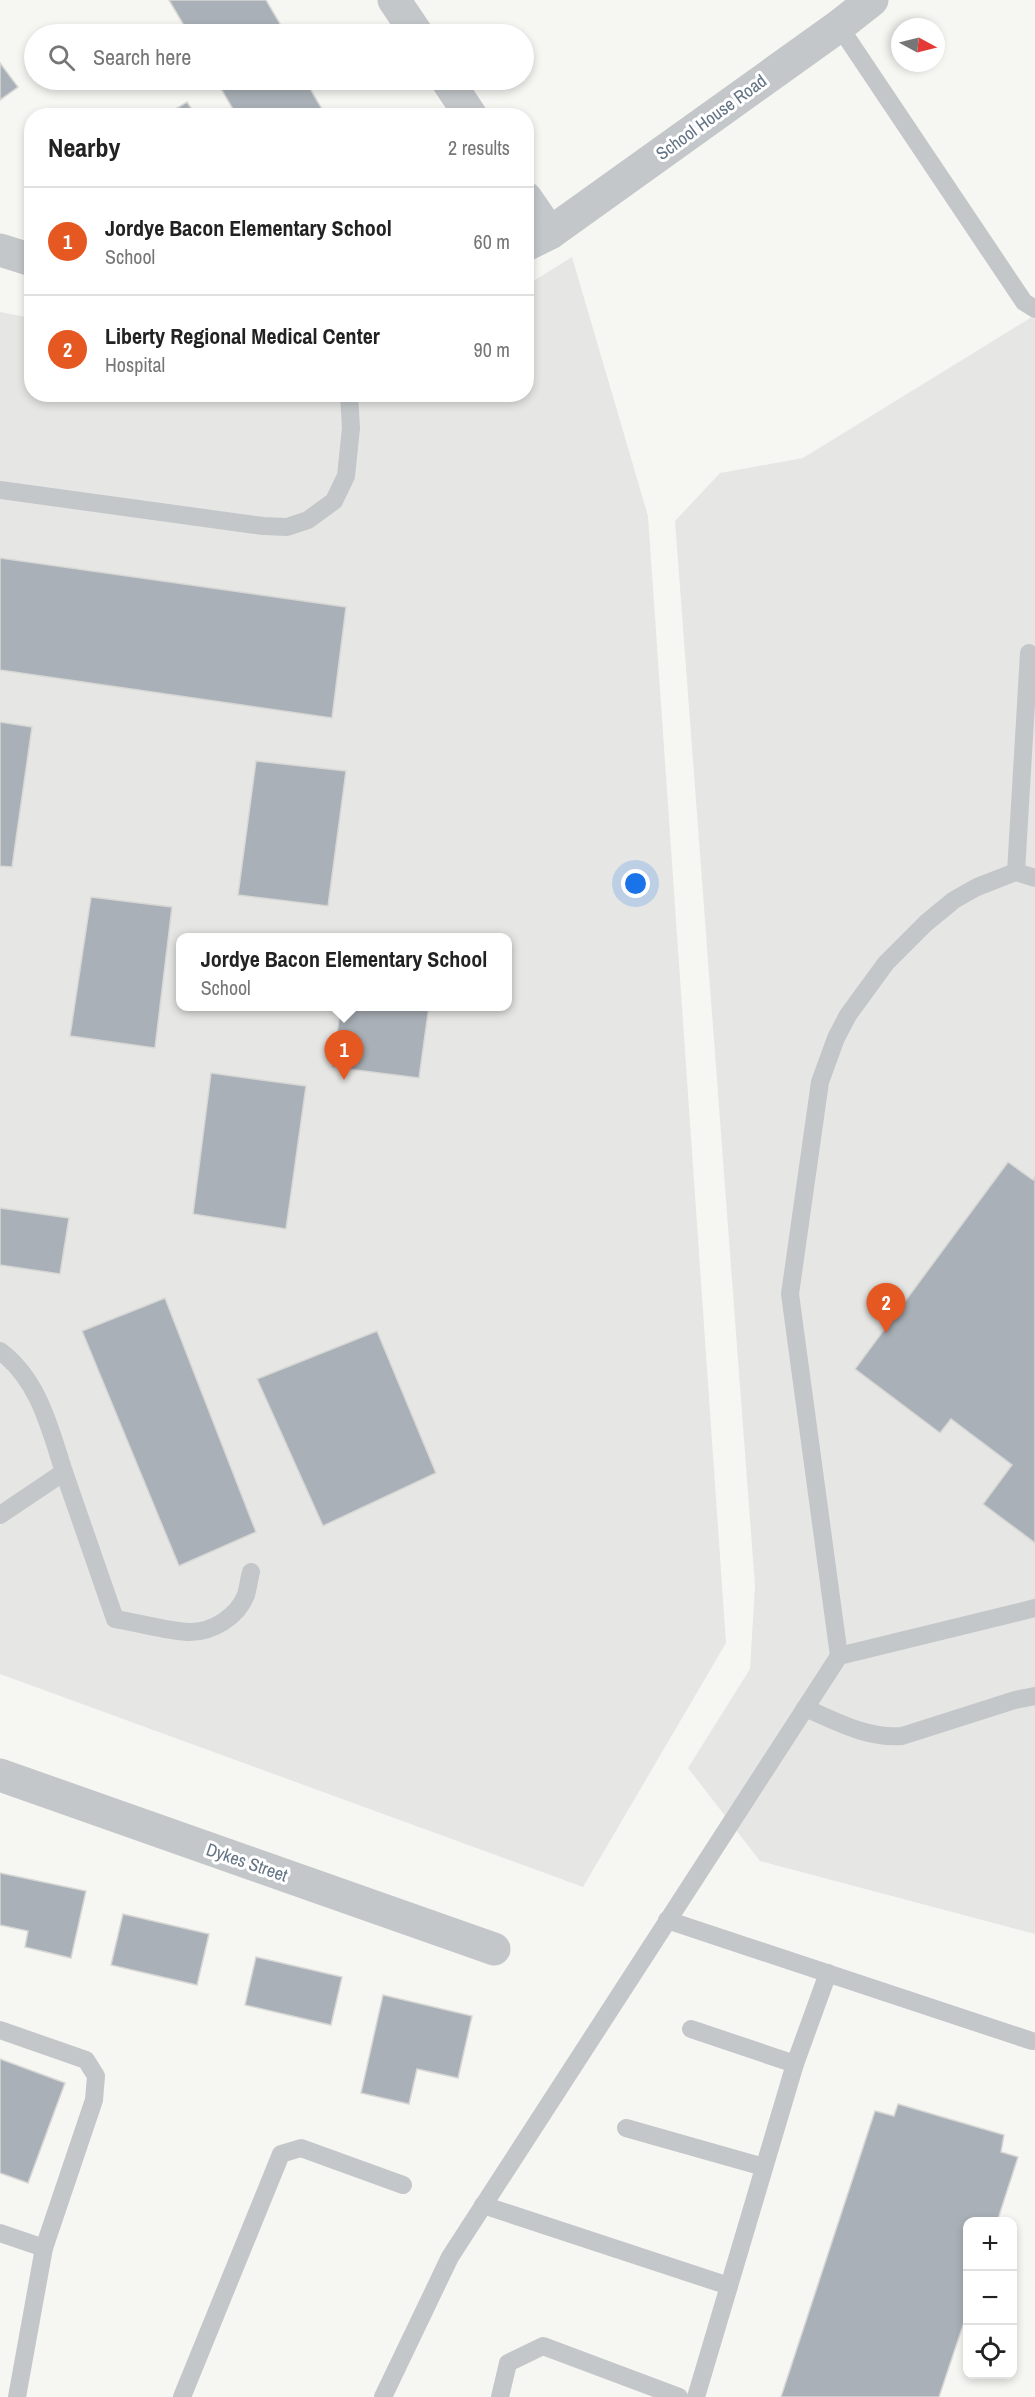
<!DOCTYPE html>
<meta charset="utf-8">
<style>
:root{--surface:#fff;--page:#f6f6f6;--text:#222;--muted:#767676;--line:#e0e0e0;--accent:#e55822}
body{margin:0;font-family:"Archivo Narrow",sans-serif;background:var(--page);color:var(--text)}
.controls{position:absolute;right:18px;bottom:18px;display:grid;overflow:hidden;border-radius:12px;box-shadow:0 3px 9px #0003}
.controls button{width:54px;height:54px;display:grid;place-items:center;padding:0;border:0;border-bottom:2px solid var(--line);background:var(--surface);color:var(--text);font:30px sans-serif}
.compass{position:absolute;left:891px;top:18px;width:54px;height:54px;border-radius:50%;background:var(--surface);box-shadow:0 3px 9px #0003;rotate:97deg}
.you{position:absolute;left:636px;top:884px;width:21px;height:21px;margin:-15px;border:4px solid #fff;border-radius:50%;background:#1a73e8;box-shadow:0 0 0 9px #1a73e833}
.badge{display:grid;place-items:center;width:39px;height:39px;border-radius:50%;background:var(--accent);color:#fff;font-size:20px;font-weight:700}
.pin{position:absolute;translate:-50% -50px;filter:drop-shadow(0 2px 3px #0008)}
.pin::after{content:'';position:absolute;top:32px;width:21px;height:18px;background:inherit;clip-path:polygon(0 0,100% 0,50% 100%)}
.popup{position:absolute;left:176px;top:933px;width:336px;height:78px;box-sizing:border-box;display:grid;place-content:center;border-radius:12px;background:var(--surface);filter:drop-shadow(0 2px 4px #0005);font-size:20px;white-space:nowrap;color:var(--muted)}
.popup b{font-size:22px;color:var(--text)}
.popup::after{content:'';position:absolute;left:50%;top:100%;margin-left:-12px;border:12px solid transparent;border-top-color:var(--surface)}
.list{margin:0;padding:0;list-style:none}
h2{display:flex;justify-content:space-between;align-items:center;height:78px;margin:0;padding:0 24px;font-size:26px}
h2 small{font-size:20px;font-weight:400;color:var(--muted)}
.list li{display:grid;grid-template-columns:39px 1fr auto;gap:18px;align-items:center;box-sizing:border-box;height:108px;padding:0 24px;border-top:2px solid var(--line)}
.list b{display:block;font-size:22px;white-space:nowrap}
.list p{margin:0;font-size:20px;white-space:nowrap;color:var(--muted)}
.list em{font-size:20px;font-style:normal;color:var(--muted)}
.icon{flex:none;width:33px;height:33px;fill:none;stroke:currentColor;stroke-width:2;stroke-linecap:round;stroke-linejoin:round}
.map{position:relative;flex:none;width:1035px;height:2397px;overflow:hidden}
.search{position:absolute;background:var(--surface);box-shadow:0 3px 9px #0003;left:24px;top:24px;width:510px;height:66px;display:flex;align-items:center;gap:15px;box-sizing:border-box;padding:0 21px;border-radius:33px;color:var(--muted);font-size:22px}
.panel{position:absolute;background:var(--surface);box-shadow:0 3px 9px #0003;left:24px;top:108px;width:510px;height:294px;border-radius:24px}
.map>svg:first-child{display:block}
</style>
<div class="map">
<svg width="1035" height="2397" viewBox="0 0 1035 2397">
<rect width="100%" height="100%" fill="#f6f6f2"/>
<!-- built -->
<g fill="#e6e7e5" fill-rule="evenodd">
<path d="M 572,257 L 648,516 L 726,1643 L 583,1887 L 0,1674 L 0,312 L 31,318 L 32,394 L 526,394 L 527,285 ZM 180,938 L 508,938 L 508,1006 L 180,1006 Z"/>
<path d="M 1035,315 L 1035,1934 L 760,1861 L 688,1768 L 750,1669 L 755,1586 L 675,521 L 720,473 L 803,458 Z"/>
</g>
<!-- building -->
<g fill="#a9b0b7" stroke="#d7d7d5" stroke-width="1.5">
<path d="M 169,0 L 266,0 L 286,34 L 189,34 Z"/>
<path d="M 0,63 L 18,87 L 0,100 Z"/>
<path d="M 216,80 L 305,80 L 326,116 L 237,116 Z"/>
<path d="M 187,102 L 196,116 L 164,116 Z"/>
<path d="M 0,558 L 346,607 L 332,718 L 0,670 Z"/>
<path d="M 0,722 L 32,727 L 12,867 L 0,866 Z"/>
<path d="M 256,761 L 346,771 L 328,906 L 238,895 Z"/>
<path d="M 91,897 L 172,907 L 155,1048 L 70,1036 Z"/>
<path d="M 341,1006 L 429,1006 L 419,1078 L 332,1067 Z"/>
<path d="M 211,1073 L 306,1086 L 286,1229 L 193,1214 Z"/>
<path d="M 1008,1162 L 1033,1180 L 1035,1177 L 1035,1543 L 983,1504 L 1012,1465 L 951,1419 L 940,1433 L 855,1369 Z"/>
<path d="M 0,1208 L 69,1218 L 60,1274 L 0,1265 Z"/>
<path d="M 165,1298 L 256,1532 L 179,1566 L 82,1331 Z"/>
<path d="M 377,1331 L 436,1473 L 323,1526 L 257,1379 Z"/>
<path d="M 0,1873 L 86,1891 L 71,1958 L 25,1947 L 28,1931 L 0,1925 Z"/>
<path d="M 123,1914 L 209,1934 L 197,1985 L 111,1965 Z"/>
<path d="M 256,1957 L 342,1977 L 331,2025 L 245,2005 Z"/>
<path d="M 383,1995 L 472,2016 L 458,2078 L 417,2069 L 409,2104 L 361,2093 Z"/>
<path d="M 0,2059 L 65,2083 L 28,2183 L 0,2173 Z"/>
<path d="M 898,2104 L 1004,2135 L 1001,2152 L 1018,2157 L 997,2222 L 968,2222 L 968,2310 L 939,2397 L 781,2397 L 875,2111 L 894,2116 Z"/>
</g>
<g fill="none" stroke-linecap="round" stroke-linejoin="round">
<!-- lane -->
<g stroke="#c3c7ca" stroke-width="18">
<path d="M 839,26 L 1024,302 L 1035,309"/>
<path d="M 0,490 L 263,526 L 287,527 L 308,520 L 334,501 L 346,476 L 351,428 L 349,394"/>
<path d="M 1016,872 L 1029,653"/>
<path d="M 0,1351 C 39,1380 50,1429 64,1472 L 0,1515"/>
<path d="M 64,1472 L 115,1619 C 135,1622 171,1632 190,1632 C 213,1632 237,1617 246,1595 C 248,1588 249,1579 251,1572"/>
<path d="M 839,1656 L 1035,1608"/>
<path d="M 805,1708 C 836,1721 867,1739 902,1736 L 1015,1700 L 1035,1696"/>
<path d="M 667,1920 L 1032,2041"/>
<path d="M 691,2029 L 795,2064"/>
<path d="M 0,2030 L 86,2060 L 96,2076 L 94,2100 L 44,2248 L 17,2397"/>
<path d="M 626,2128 L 764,2167"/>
<path d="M 483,2205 L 729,2286"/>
<path d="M 0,2233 L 44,2248"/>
<path d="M 182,2397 L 281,2154 L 301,2148 L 403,2185"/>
<path d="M 383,2397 L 450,2257 L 839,1656 L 790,1294 L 820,1082 L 836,1038 L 848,1015 L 886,963 L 926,923 L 954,900 L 977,887 L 1016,872 L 1035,878"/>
<path d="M 500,2397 L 508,2363 L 543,2346 L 679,2397"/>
<path d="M 696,2397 L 795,2064 L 828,1973"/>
</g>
<!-- street -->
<g stroke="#c3c7ca" stroke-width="33">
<path d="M 394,0 L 417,34"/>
<path d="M 447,80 L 471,116"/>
<path d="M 526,198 L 550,233"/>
<path d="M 526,245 L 550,233 L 839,26 L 872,0"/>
<path d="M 0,250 L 32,260"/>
<path d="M 0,1775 L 494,1949"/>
</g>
</g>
<g text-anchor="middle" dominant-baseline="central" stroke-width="6" stroke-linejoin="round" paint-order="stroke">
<!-- street labels -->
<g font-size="18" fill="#647484" stroke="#fff">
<text transform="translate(711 117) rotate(-36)">School House Road</text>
<text transform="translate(247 1862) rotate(19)">Dykes Street</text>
</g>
</g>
</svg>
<div class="controls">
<button>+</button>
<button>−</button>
<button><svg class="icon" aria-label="locate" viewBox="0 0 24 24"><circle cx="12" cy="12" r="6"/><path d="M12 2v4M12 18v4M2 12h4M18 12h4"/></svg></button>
</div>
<svg class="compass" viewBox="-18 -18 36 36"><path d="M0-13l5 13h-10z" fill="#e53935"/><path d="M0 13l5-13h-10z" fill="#767676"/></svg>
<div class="you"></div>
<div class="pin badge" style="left:344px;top:1080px">1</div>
<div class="popup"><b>Jordye Bacon Elementary School</b>School</div>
<div class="pin badge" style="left:886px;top:1333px">2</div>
<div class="search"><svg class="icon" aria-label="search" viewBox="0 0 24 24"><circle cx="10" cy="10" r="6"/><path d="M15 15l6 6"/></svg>Search here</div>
<section class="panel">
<h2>Nearby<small>2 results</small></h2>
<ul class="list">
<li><span class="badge">1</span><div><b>Jordye Bacon Elementary School</b><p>School</p></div><em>60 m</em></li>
<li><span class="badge">2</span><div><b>Liberty Regional Medical Center</b><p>Hospital</p></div><em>90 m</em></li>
</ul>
</section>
</div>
